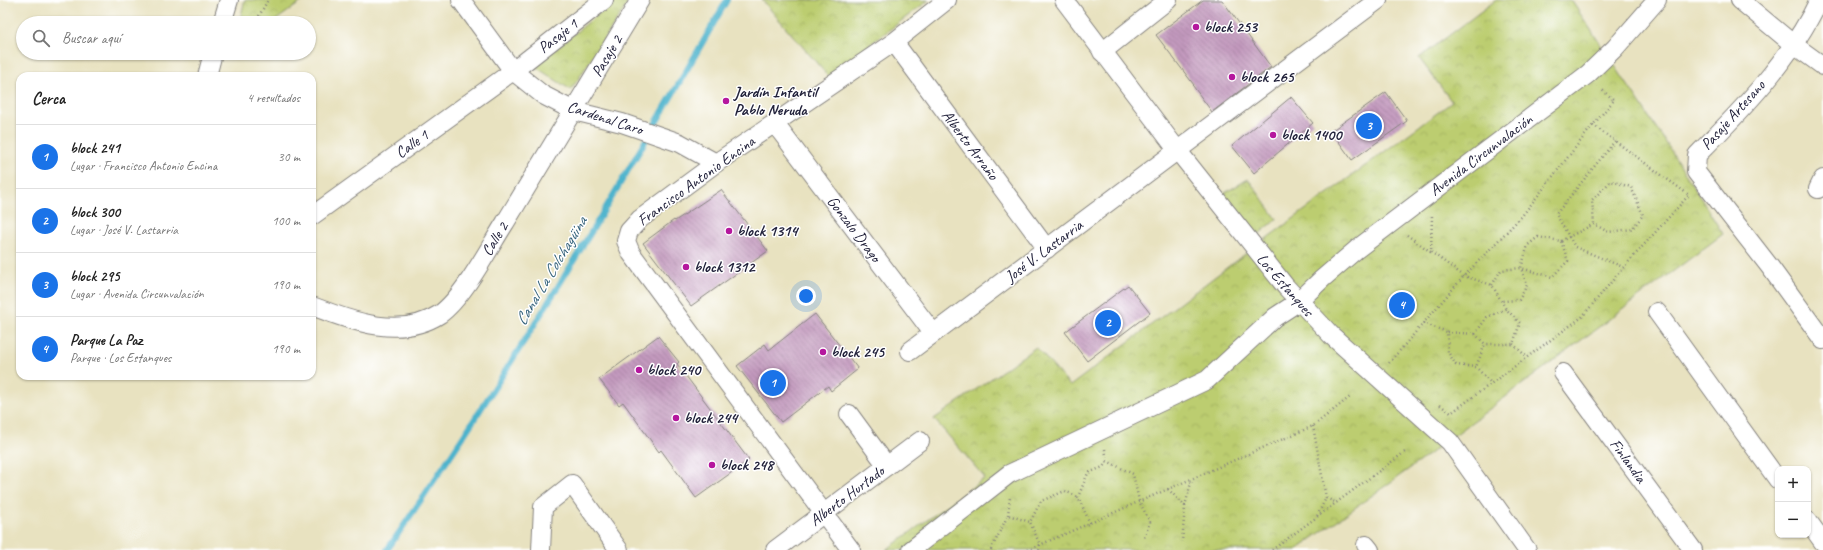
<!DOCTYPE html>
<html lang="es">
<meta charset="utf-8">
<style>
:root{--surface:#fff;--page:#f6f6f6;--text:#222;--muted:#767676;--line:#e0e0e0;--accent:#1a73e8}
body{margin:0;font-family:Caveat,sans-serif;background:var(--page);color:var(--text)}
.controls{position:absolute;right:12px;bottom:12px;display:grid;overflow:hidden;border-radius:8px;box-shadow:0 1px 3px #0004}
.controls button{width:36px;height:36px;display:grid;place-items:center;padding:0;border:0;border-bottom:1px solid var(--line);background:var(--surface);color:var(--text);font:20px sans-serif}
.you{position:absolute;left:806px;top:296px;width:14px;height:14px;margin:-10px;border:3px solid #fff;border-radius:50%;background:#1a73e8;box-shadow:0 0 0 6px #1a73e833}
.badge{display:grid;place-items:center;width:26px;height:26px;border-radius:50%;background:var(--accent);color:#fff;font-size:13px;font-weight:700}
.pin{position:absolute;translate:-50% -50%;border:2px solid #fff;box-shadow:0 1px 4px #0006}
.list{margin:0;padding:0;list-style:none}
h2{display:flex;justify-content:space-between;align-items:center;height:52px;margin:0;padding:0 16px;font-size:17px}
h2 small{font-size:13px;font-weight:400;color:var(--muted)}
.list li{display:grid;grid-template-columns:26px 1fr auto;gap:12px;align-items:center;box-sizing:border-box;height:64px;padding:0 16px;border-top:1px solid var(--line)}
.list b{display:block;font-size:15px;white-space:nowrap}
.list p{margin:0;font-size:13px;white-space:nowrap;color:var(--muted)}
.list em{font-size:13px;font-style:normal;color:var(--muted)}
.icon{flex:none;width:22px;height:22px;fill:none;stroke:currentColor;stroke-width:2;stroke-linecap:round;stroke-linejoin:round}
.map{position:relative;flex:none;width:1823px;height:550px;overflow:hidden}
.search{position:absolute;background:var(--surface);box-shadow:0 1px 3px #0004;left:16px;top:16px;width:300px;height:44px;display:flex;align-items:center;gap:10px;box-sizing:border-box;padding:0 14px;border-radius:22px;color:var(--muted);font-size:15px}
.panel{position:absolute;background:var(--surface);box-shadow:0 1px 3px #0004;left:16px;top:72px;width:300px;height:308px;border-radius:12px}
.map>svg:first-child{display:block}
</style>
<div class="map">
<svg width="1823" height="550" viewBox="0 0 1823 550">
<defs>
<pattern id="park-crowns" width="20" height="18" patternUnits="userSpaceOnUse"><rect width="20" height="18" fill="#bccd6f"/><path d="M2 6a3 3 0 1 1 6 0M12 15a3 3 0 1 1 6 0" fill="none" stroke="#a1b061"/></pattern>
<pattern id="building-back-hatch" width="6" height="6" patternUnits="userSpaceOnUse"><rect width="6" height="6" fill="#c39abe"/><path d="M-1 5l2 2M0 0l6 6M5-1l2 2" fill="none" stroke="#9e7d9c"/></pattern>
</defs>
<rect width="100%" height="100%" fill="#fff"/>
<filter id="ink" filterUnits="userSpaceOnUse"><feTurbulence type="fractalNoise" baseFrequency=".025" numOctaves="2"/><feDisplacementMap in="SourceGraphic" scale="8" xChannelSelector="R" yChannelSelector="G"/><feConvolveMatrix kernelMatrix="1 2 1 2 8 2 1 2 1" color-interpolation-filters="sRGB"/></filter>
<filter id="wash" filterUnits="userSpaceOnUse"><feTurbulence type="fractalNoise" baseFrequency=".012" numOctaves="4" result="noise"/><feDisplacementMap in="SourceGraphic" scale="16" xChannelSelector="R" yChannelSelector="G"/><feGaussianBlur stdDeviation="0.9" result="paint"/><feColorMatrix in="noise" values="0 0 0 0 0 0 0 0 0 0 0 0 0 0 0 0 0 1.4 0 .05"/><feComposite in="paint" operator="in"/></filter>
<g filter="url(#wash)">
<rect width="100%" height="100%" fill="#e8e2c0"/>
<!-- park -->
<g fill="url(#park-crowns)" stroke="#6f7855">
<path d="M 245,0 L 304,0 L 272,23 L 239,23 Z"/>
<path d="M 616,0 L 630,0 L 571,90 L 534,66 Z"/>
<path d="M 762,0 L 929,0 L 828,76 Z"/>
<path d="M 1496,0 L 1571,0 L 1663,138 L 1723,234 L 1416,464 L 1296,550 L 886,550 L 985,478 L 934,419 L 1036,347 L 1070,386 L 1233,263 L 1452,102 L 1419,58 Z"/>
<path d="M 1248,179 L 1277,219 L 1254,238 L 1220,196 Z"/>
</g>
<g fill="none" stroke-linecap="round" stroke-linejoin="round">
<!-- stream -->
<path stroke="#4db3cc" stroke-width="6" d="M 387,550 C 510,372 620,187 727,0"/>
</g>
<g id="blocks">
<!-- building -->
<g fill="url(#building-back-hatch)">
<path d="M 1203,0 L 1222,0 L 1271,67 L 1212,112 L 1193,86 L 1194,85 L 1156,35 Z"/>
<path d="M 1386,92 L 1407,121 L 1352,160 L 1331,131 Z"/>
<path d="M 1291,97 L 1313,123 L 1254,173 L 1232,146 Z"/>
<path d="M 721,190 L 768,251 L 691,306 L 643,243 L 674,220 L 675,221 Z"/>
<path d="M 1128,285 L 1150,313 L 1087,361 L 1065,332 Z"/>
<path d="M 815,314 L 858,369 L 831,391 L 828,386 L 781,422 L 737,366 L 765,344 L 769,350 Z"/>
<path d="M 658,336 L 679,362 L 677,364 L 749,460 L 696,498 L 661,450 L 659,452 L 623,402 L 619,405 L 599,379 Z"/>
</g>
</g>
</g>
<g filter="url(#ink)">
<use href="#blocks" fill-opacity="0" stroke="#85827e" stroke-width="1"/>
<g fill="none" stroke-linecap="round" stroke-linejoin="round">
<defs>
<g id="minor">
<path d="M 461,0 L 513,71 L 543,95 L 574,111 L 622,123 L 680,143 L 716,163"/>
<path d="M 1064,0 L 1178,151 L 1286,287 L 1331,335 L 1450,442 L 1527,550"/>
<path d="M 1740,0 L 1794,45 L 1823,66"/>
<path d="M 1819,0 C 1792,58 1742,110 1697,155 L 1696,172 L 1770,267 L 1823,340"/>
<path d="M 222,23 L 229,0"/>
<path d="M 894,42 L 1047,249"/>
<path d="M 1102,52 L 1168,0"/>
<path d="M 207,76 L 213,53"/>
<path d="M 775,124 L 933,333"/>
<path d="M 1818,189 L 1823,179"/>
<path d="M 312,216 L 513,71 L 604,0"/>
<path d="M 312,306 C 352,321 400,340 440,314 C 463,298 489,248 505,223 C 550,149 595,75 640,0"/>
<path d="M 1657,312 L 1778,480"/>
<path d="M 910,351 L 1378,0"/>
<path d="M 1563,373 L 1693,550"/>
<path d="M 849,414 L 887,466"/>
<path d="M 1808,521 L 1823,542"/>
<path d="M 1366,545 L 1370,550"/>
<path d="M 541,550 L 543,507 L 572,484 L 619,550"/>
<path d="M 775,550 L 920,441"/>
<path d="M 851,550 L 631,253 L 626,241 L 629,231 L 640,219 L 716,163 L 894,42 L 947,0"/>
<path d="M 911,550 L 1009,474 L 1207,380 L 1275,317 L 1298,302 L 1322,279 L 1357,249 L 1588,74 L 1615,48 L 1657,0"/>
</g>
</defs>
<!-- minor casing -->
<use href="#minor" stroke="#85827e" stroke-width="20"/>
<!-- path -->
<g stroke="#85827e" stroke-width="2.5" stroke-dasharray="1 3" stroke-linecap="butt">
<path d="M 255,23 L 268,0"/>
<path d="M 1615,141 L 1556,214 L 1575,247 L 1623,267"/>
<path d="M 1432,216 L 1431,252 L 1464,276 L 1492,285 L 1506,309"/>
<path d="M 1407,235 L 1431,252"/>
<path d="M 1538,237 L 1561,241 L 1568,261 L 1552,277 L 1521,268 L 1528,245 Z"/>
<path d="M 1561,241 L 1594,224 L 1608,232 L 1632,229 L 1643,215 L 1631,187 L 1611,181 L 1592,200 L 1594,224"/>
<path d="M 1492,285 L 1501,270 L 1521,268 L 1527,285 L 1519,300 L 1501,301"/>
<path d="M 1423,323 L 1447,332 L 1448,352 L 1456,365 L 1476,367 L 1491,383"/>
<path d="M 1447,332 L 1475,334 L 1485,344 L 1476,367"/>
<path d="M 1475,334 L 1487,317 L 1506,309 L 1520,323 L 1513,344 L 1485,344"/>
<path d="M 1513,344 L 1527,357"/>
<path d="M 1389,363 L 1464,276 L 1522,216 L 1593,125 L 1614,100 L 1601,89"/>
<path d="M 1440,405 L 1451,413 L 1582,317 L 1623,268 L 1689,195 L 1593,125"/>
<path d="M 1313,426 L 1326,498 L 1317,516"/>
<path d="M 1105,449 L 1107,461 L 1133,474 L 1139,501 L 1150,522 L 1144,538"/>
<path d="M 1168,489 L 1185,506 L 1182,542"/>
<path d="M 1326,498 L 1337,503"/>
<path d="M 1185,506 L 1192,479"/>
<path d="M 1008,515 L 1010,497"/>
<path d="M 1090,523 L 1078,497 L 1088,473 L 1103,467 L 1107,461"/>
<path d="M 991,550 L 1008,515 L 1030,522"/>
<path d="M 1028,550 L 1313,426 L 1350,397"/>
<path d="M 1039,550 L 1040,545 L 1030,522 L 1041,501 L 1065,491 L 1078,497"/>
<path d="M 1272,550 L 1405,452"/>
</g>
<!-- minor -->
<use href="#minor" stroke="#fff" stroke-width="18"/>
</g>
</g>
<!-- markers -->
<g fill="#b5179e" stroke="#fff" stroke-width="1.5">
<circle cx="1196" cy="27" r="4"/>
<circle cx="1232" cy="77" r="4"/>
<circle cx="726" cy="101" r="4"/>
<circle cx="1273" cy="135" r="4"/>
<circle cx="729" cy="231" r="4"/>
<circle cx="686" cy="267" r="4"/>
<circle cx="823" cy="352" r="4"/>
<circle cx="639" cy="370" r="4"/>
<circle cx="676" cy="418" r="4"/>
<circle cx="712" cy="465" r="4"/>
</g>
<g text-anchor="middle" dominant-baseline="central" stroke-width="3" stroke-linejoin="round" paint-order="stroke">
<!-- poi labels -->
<g font-size="16" font-weight="bold" fill="#22223b" stroke="#fff" text-anchor="start">
<text x="1204" y="27">block 253</text>
<text x="1240" y="77">block 265</text>
<text x="734" y="92">Jardín Infantil<tspan x="734" dy="18">Pablo Neruda</tspan></text>
<text x="1281" y="135">block 1400</text>
<text x="737" y="231">block 1314</text>
<text x="694" y="267">block 1312</text>
<text x="831" y="352">block 245</text>
<text x="647" y="370">block 240</text>
<text x="684" y="418">block 244</text>
<text x="720" y="465">block 248</text>
</g>
<!-- street labels -->
<g font-size="16" fill="#22223b" stroke="#fff">
<text transform="translate(558 36) rotate(-38)">Pasaje 1</text>
<text transform="translate(607 56) rotate(-59)">Pasaje 2</text>
<text transform="translate(1733 115) rotate(-48)">Pasaje Artesano</text>
<text transform="translate(605 118) rotate(18)">Cardenal Caro</text>
<text transform="translate(412 144) rotate(-36)">Calle 1</text>
<text transform="translate(970 145) rotate(53)">Alberto Arraño</text>
<text transform="translate(1481 155) rotate(-37)">Avenida Circunvalación</text>
<text transform="translate(696 181) rotate(-36)">Francisco Antonio Encina</text>
<text transform="translate(854 229) rotate(53)">Gonzalo Drago</text>
<text transform="translate(495 239) rotate(-58)">Calle 2</text>
<text transform="translate(1044 251) rotate(-37)">José V. Lastarria</text>
<text transform="translate(1285 285) rotate(49)">Los Estanques</text>
<text transform="translate(1628 461) rotate(54)">Finlandia</text>
<text transform="translate(847 496) rotate(-37)">Alberto Hurtado</text>
</g>
<!-- water labels -->
<g font-size="17" font-style="italic" fill="#35637c" stroke="#fff">
<text transform="translate(551 271) rotate(-59)">Canal La Colchagüina</text>
</g>
</g>
</svg>
<div class="controls">
<button>+</button>
<button>−</button>
</div>
<div class="you"></div>
<div class="pin badge" style="left:773px;top:383px">1</div>
<div class="pin badge" style="left:1108px;top:323px">2</div>
<div class="pin badge" style="left:1369px;top:126px">3</div>
<div class="pin badge" style="left:1402px;top:305px">4</div>
<div class="search"><svg class="icon" aria-label="search" viewBox="0 0 24 24"><circle cx="10" cy="10" r="6"/><path d="M15 15l6 6"/></svg>Buscar aquí</div>
<section class="panel">
<h2>Cerca<small>4 resultados</small></h2>
<ul class="list">
<li><span class="badge">1</span><div><b>block 241</b><p>Lugar · Francisco Antonio Encina</p></div><em>30 m</em></li>
<li><span class="badge">2</span><div><b>block 300</b><p>Lugar · José V. Lastarria</p></div><em>100 m</em></li>
<li><span class="badge">3</span><div><b>block 295</b><p>Lugar · Avenida Circunvalación</p></div><em>190 m</em></li>
<li><span class="badge">4</span><div><b>Parque La Paz</b><p>Parque · Los Estanques</p></div><em>190 m</em></li>
</ul>
</section>
</div>
